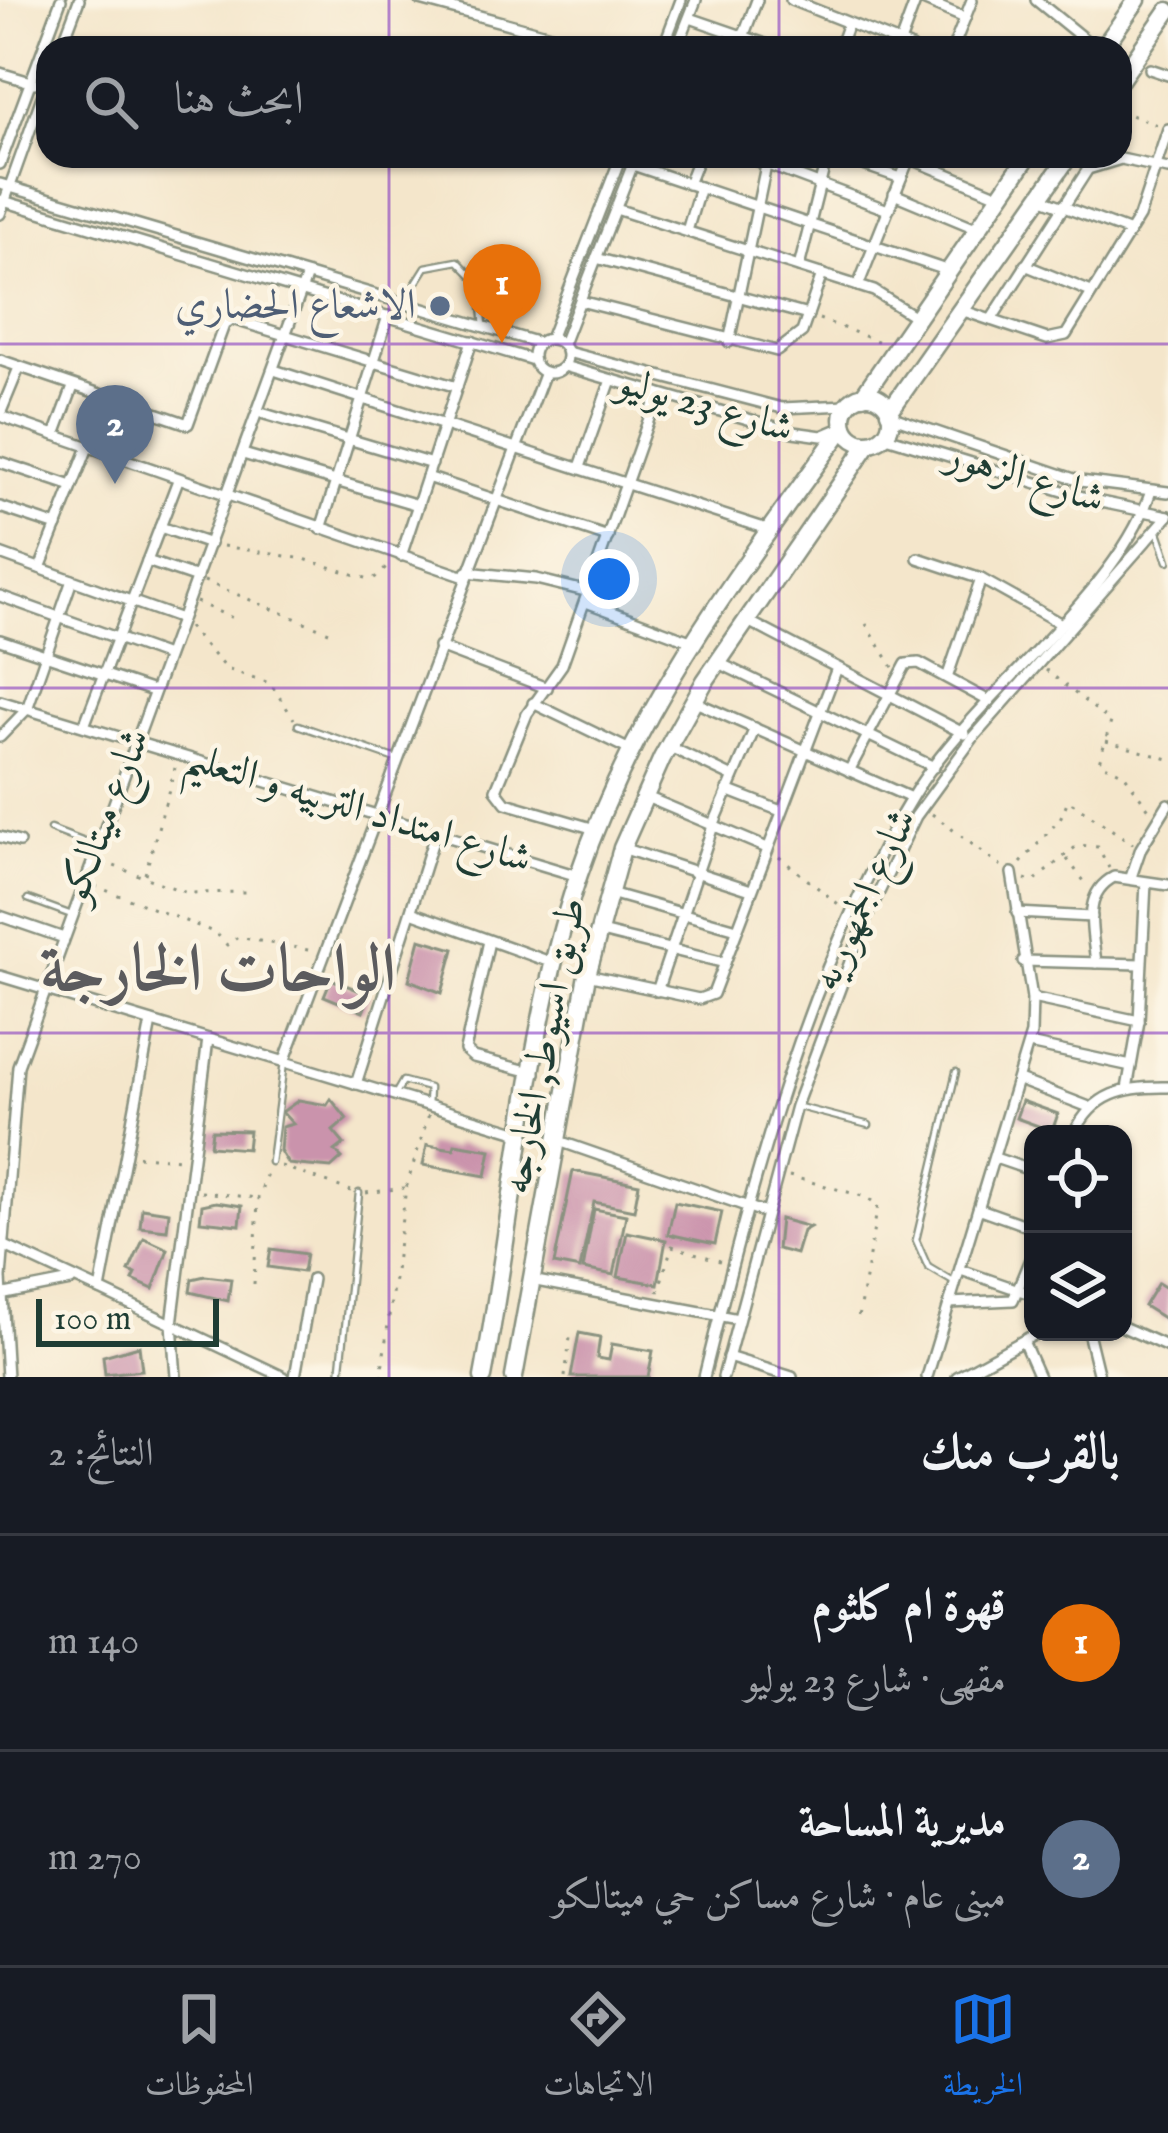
<!DOCTYPE html>
<html lang="ar">
<meta charset="utf-8">
<style>
:root{--surface:#171b24;--page:#20242c;--text:#f1f3f6;--muted:#9ea1a6;--line:#363941;--accent:#1a73e8}
body{margin:0;font-family:"IM FELL English",Amiri,serif;background:var(--page);color:var(--text);direction:rtl}
.controls{position:absolute;right:36px;bottom:36px;display:grid;overflow:hidden;border-radius:24px;box-shadow:0 3px 9px #0004}
.controls button{width:108px;height:108px;display:grid;place-items:center;padding:0;border:0;border-bottom:3px solid var(--line);background:var(--surface);color:var(--text);font:60px sans-serif}
.scale{position:absolute;left:36px;bottom:30px;width:183px;box-sizing:border-box;padding-left:12px;border:6px solid #1f3d34;border-top:0;font-size:33px;line-height:42px;white-space:nowrap;color:#1f3d34;-webkit-text-stroke:9px #fcf5e5;paint-order:stroke}
.you{position:absolute;left:609px;top:579px;width:42px;height:42px;margin:-30px;border:9px solid #fff;border-radius:50%;background:#1a73e8;box-shadow:0 0 0 18px #1a73e833}
.badge{display:grid;place-items:center;width:78px;height:78px;border-radius:50%;background:var(--accent);color:#fff;font-size:39px;font-weight:700}
.pin{position:absolute;translate:-50% -99px;filter:drop-shadow(0 3px 6px #0008)}
.pin::after{content:'';position:absolute;top:63px;width:42px;height:36px;background:inherit;clip-path:polygon(0 0,100% 0,50% 100%)}
.list{margin:0;padding:0;list-style:none}
h2{display:flex;justify-content:space-between;align-items:center;height:156px;margin:0;padding:0 48px;font-size:51px}
h2 small{font-size:39px;font-weight:400;color:var(--muted)}
.list li{display:grid;grid-template-columns:78px 1fr auto;gap:36px;align-items:center;box-sizing:border-box;height:216px;padding:0 48px;border-top:3px solid var(--line)}
.list b{display:block;font-size:45px;white-space:nowrap}
.list p{margin:0;font-size:39px;white-space:nowrap;color:var(--muted)}
.list em{font-size:39px;font-style:normal;color:var(--muted)}
.icon{flex:none;width:66px;height:66px;fill:none;stroke:currentColor;stroke-width:2;stroke-linecap:round;stroke-linejoin:round}
.map{position:relative;flex:none;width:1168px;height:1377px;overflow:hidden;direction:ltr}
.search{position:absolute;background:var(--surface);box-shadow:0 3px 9px #0004;left:36px;right:36px;top:36px;height:132px;display:flex;align-items:center;gap:30px;box-sizing:border-box;padding:0 42px;border-radius:36px;color:var(--muted);font-size:45px}
.sheet{height:588px;background:var(--surface)}
nav{display:flex;justify-content:space-around;align-items:center;box-sizing:border-box;height:168px;border-top:3px solid var(--line);background:var(--surface);font-size:33px;color:var(--muted)}
nav a{display:grid;justify-items:center;gap:6px}
nav .on{color:var(--accent)}
.map>svg:first-child{display:block}
</style>
<div class="map">
<svg width="1168" height="1377" viewBox="0 0 1168 1377">
<rect width="100%" height="100%" fill="#fcf5e5"/>
<filter id="ink" filterUnits="userSpaceOnUse"><feTurbulence type="fractalNoise" baseFrequency=".00833" numOctaves="2"/><feDisplacementMap in="SourceGraphic" scale="24" xChannelSelector="R" yChannelSelector="G"/><feConvolveMatrix kernelMatrix="1 2 1 2 8 2 1 2 1" color-interpolation-filters="sRGB"/></filter>
<filter id="wash" filterUnits="userSpaceOnUse"><feTurbulence type="fractalNoise" baseFrequency=".004" numOctaves="4" result="noise"/><feDisplacementMap in="SourceGraphic" scale="48" xChannelSelector="R" yChannelSelector="G"/><feGaussianBlur stdDeviation="2.7" result="paint"/><feColorMatrix in="noise" values="0 0 0 0 0 0 0 0 0 0 0 0 0 0 0 0 0 1.4 0 .05"/><feComposite in="paint" operator="in"/></filter>
<g filter="url(#wash)">
<rect width="100%" height="100%" fill="#f4e6cb"/>
<g id="blocks">
<!-- building -->
<g fill="#ca93ac">
<path d="M 420,939 L 454,949 L 442,993 L 409,980 Z"/>
<path d="M 331,979 L 370,995 L 363,1012 L 324,996 Z"/>
<path d="M 331,1099 L 347,1119 L 333,1131 L 344,1144 L 335,1151 L 342,1158 L 331,1168 L 288,1164 L 280,1151 L 282,1127 L 293,1124 L 282,1112 L 299,1100 L 327,1105 Z"/>
<path d="M 1022,1101 L 1058,1114 L 1052,1131 L 1016,1118 Z"/>
<path d="M 212,1130 L 249,1131 L 247,1149 L 210,1146 Z"/>
<path d="M 455,1144 L 491,1150 L 486,1176 L 423,1165 L 427,1145 L 454,1149 Z"/>
<path d="M 573,1171 L 639,1184 L 634,1210 L 594,1202 L 580,1269 L 554,1264 Z"/>
<path d="M 216,1202 L 242,1206 L 240,1225 L 200,1221 L 202,1205 Z"/>
<path d="M 675,1202 L 722,1212 L 715,1244 L 668,1234 Z"/>
<path d="M 142,1208 L 169,1212 L 167,1230 L 140,1227 Z"/>
<path d="M 594,1209 L 626,1215 L 614,1275 L 583,1269 Z"/>
<path d="M 780,1219 L 810,1227 L 803,1231 L 796,1254 L 777,1249 Z"/>
<path d="M 627,1232 L 666,1240 L 658,1284 L 618,1277 Z"/>
<path d="M 144,1238 L 168,1249 L 153,1289 L 133,1280 L 136,1274 L 129,1271 Z"/>
<path d="M 271,1249 L 306,1254 L 303,1272 L 268,1267 Z"/>
<path d="M 205,1276 L 231,1279 L 228,1301 L 190,1292 L 192,1279 Z"/>
<path d="M 1158,1283 L 1168,1289 L 1168,1321 L 1144,1306 Z"/>
<path d="M 579,1333 L 600,1337 L 597,1358 L 609,1360 L 612,1344 L 653,1351 L 648,1377 L 571,1377 Z"/>
<path d="M 139,1346 L 142,1370 L 105,1374 L 103,1356 Z"/>
</g>
</g>
</g>
<g filter="url(#ink)">
<use href="#blocks" fill-opacity="0" stroke="#8a9280" stroke-width="3"/>
<g fill="none" stroke-linecap="round" stroke-linejoin="round">
<defs>
<g id="service">
<path d="M 404,302 L 426,267 L 458,261 L 480,284 L 484,326"/>
<path d="M 1158,532 L 1168,561"/>
<path d="M 298,725 L 396,759"/>
<path d="M 50,829 L 95,846"/>
<path d="M 28,899 L 69,914"/>
<path d="M 396,1093 L 403,1081 L 429,1088 L 428,1105"/>
<path d="M 799,1107 L 869,1125"/>
<path d="M 271,1162 L 284,1062"/>
<path d="M 955,1283 L 928,1267 L 916,1240 L 956,1072"/>
<path d="M 340,1377 L 359,1193"/>
</g>
<g id="minor">
<path d="M 420,0 L 598,48"/>
<path d="M 791,0 L 912,48"/>
<path d="M 923,0 L 965,18"/>
<path d="M 1036,0 L 1095,48"/>
<path d="M 690,18 L 777,48"/>
<path d="M 900,43 L 916,0"/>
<path d="M 61,48 L 79,0"/>
<path d="M 663,48 L 681,0"/>
<path d="M 677,48 L 696,0"/>
<path d="M 739,48 L 757,0"/>
<path d="M 839,48 L 848,23"/>
<path d="M 953,48 L 972,0"/>
<path d="M 1150,69 L 1168,75"/>
<path d="M 0,73 L 34,83"/>
<path d="M 744,156 L 888,210"/>
<path d="M 837,156 L 901,178"/>
<path d="M 909,158 L 1001,196"/>
<path d="M 0,164 L 61,0"/>
<path d="M 633,165 L 949,271"/>
<path d="M 0,184 L 539,343"/>
<path d="M 688,184 L 699,156"/>
<path d="M 894,194 L 978,229"/>
<path d="M 1040,198 L 1130,232"/>
<path d="M 0,200 L 533,360"/>
<path d="M 616,209 L 874,291 L 917,318"/>
<path d="M 0,214 L 48,80"/>
<path d="M 687,231 L 700,187"/>
<path d="M 596,258 L 808,315"/>
<path d="M 1025,265 L 1091,292"/>
<path d="M 799,267 L 827,156"/>
<path d="M 858,286 L 910,156"/>
<path d="M 580,301 L 777,351 L 802,332 L 822,274"/>
<path d="M 961,310 L 1047,339 L 1066,335 L 1139,217 L 1168,129"/>
<path d="M 991,320 L 1088,169 L 1121,159 L 1168,169"/>
<circle cx="550" cy="356" r="17"/>
<path d="M 550,339 L 621,156"/>
<path d="M 729,342 L 768,156"/>
<path d="M 563,344 L 636,156"/>
<path d="M 567,352 L 782,408 L 847,405"/>
<path d="M 0,360 L 188,424 L 224,325 L 232,319 L 457,387"/>
<path d="M 564,366 L 793,432 L 822,436 L 836,430"/>
<path d="M 274,370 L 770,530"/>
<path d="M 258,412 L 432,464"/>
<path d="M 0,414 L 19,368"/>
<path d="M 0,416 L 465,577"/>
<path d="M 890,416 L 1080,481 L 1168,492"/>
<path d="M 55,435 L 73,387"/>
<path d="M 883,436 L 1096,501 L 1168,516"/>
<path d="M 243,454 L 418,505"/>
<path d="M 115,457 L 133,409"/>
<path d="M 0,462 L 72,486"/>
<path d="M 580,467 L 611,380"/>
<path d="M 427,477 L 608,537"/>
<path d="M 0,507 L 57,526"/>
<path d="M 160,527 L 210,544"/>
<path d="M 321,529 L 388,316"/>
<path d="M 0,554 L 181,619"/>
<path d="M 401,556 L 472,341"/>
<path d="M 918,558 L 981,579 L 1058,622"/>
<path d="M 147,561 L 197,578"/>
<path d="M 40,568 L 88,447"/>
<path d="M 467,572 L 536,579 L 589,592"/>
<path d="M 0,596 L 167,656"/>
<path d="M 586,602 L 693,642"/>
<path d="M 746,620 L 965,734"/>
<path d="M 0,640 L 153,691"/>
<path d="M 439,647 L 547,688"/>
<path d="M 717,662 L 934,767"/>
<path d="M 947,678 L 981,579"/>
<path d="M 0,701 L 578,876"/>
<path d="M 693,701 L 911,798"/>
<path d="M 533,703 L 630,750"/>
<path d="M 84,726 L 178,480"/>
<path d="M 0,737 L 27,709 L 72,580"/>
<path d="M 668,746 L 733,777"/>
<path d="M 849,771 L 906,664 L 919,663 L 989,701"/>
<path d="M 727,790 L 781,811"/>
<path d="M 644,796 L 767,848"/>
<path d="M 595,829 L 506,803 L 496,790 L 527,714 L 562,665 L 658,393"/>
<path d="M 0,837 L 19,842"/>
<path d="M 622,848 L 751,890"/>
<path d="M 1131,877 L 1141,848 L 1168,804"/>
<path d="M 610,893 L 737,929"/>
<path d="M 411,912 L 553,963"/>
<path d="M 1017,913 L 1092,917"/>
<path d="M 0,916 L 61,937"/>
<path d="M 597,931 L 725,963"/>
<path d="M 489,941 L 465,1050 L 473,1057 L 535,1073"/>
<path d="M 1023,961 L 1141,964"/>
<path d="M 1096,963 C 1093,932 1081,894 1114,877 L 1168,885"/>
<path d="M 587,975 L 699,999 L 713,994 L 837,668"/>
<path d="M 0,976 L 523,1134"/>
<path d="M 657,991 L 713,826 L 755,728"/>
<path d="M 1032,998 L 1139,1021"/>
<path d="M 1029,1044 L 1131,1066"/>
<path d="M 284,1062 L 545,372"/>
<path d="M 1019,1080 L 1089,1107"/>
<path d="M 356,1084 L 436,831"/>
<path d="M 1127,1089 L 1139,1021 L 1146,883"/>
<path d="M 1074,1134 C 1093,1093 1125,1086 1168,1087"/>
<path d="M 556,1140 L 763,1212"/>
<path d="M 995,1158 L 1033,1171"/>
<path d="M 980,1209 L 1033,1228"/>
<path d="M 3,1245 L 100,1290 L 151,1022"/>
<path d="M 961,1270 L 1033,1295"/>
<path d="M 531,1280 L 738,1319"/>
<path d="M 100,1290 L 284,1377"/>
<path d="M 0,1295 L 71,1281"/>
<path d="M 950,1303 L 1013,1300 L 1033,1252"/>
<path d="M 1123,1327 L 1168,1347"/>
<path d="M 1088,1332 L 1099,1377"/>
<path d="M 1023,1341 L 1039,1377"/>
<path d="M 728,1357 L 792,1377"/>
<path d="M 7,1377 L 1,1278 L 18,1066 L 307,275"/>
<path d="M 176,1377 L 172,1324 L 208,1039"/>
<path d="M 295,1377 L 312,1279"/>
<path d="M 704,1377 C 752,1183 807,969 912,797 C 974,694 1115,600 1151,491"/>
<path d="M 723,1377 L 796,1106 L 866,919 L 916,816 L 973,738 L 1168,516"/>
<path d="M 927,1377 L 1031,1034 L 1032,998 L 1012,873"/>
<path d="M 957,1377 L 1039,1332"/>
</g>
<g id="trunk">
<path d="M 1103,48 L 1137,0"/>
<path d="M 1120,80 L 1168,11"/>
<circle cx="867" cy="419" r="24"/>
<path d="M 863,396 L 1028,156"/>
<path d="M 889,412 L 1069,156"/>
<path d="M 483,1377 C 514,1214 526,1029 579,874 C 635,708 742,567 844,427"/>
<path d="M 514,1377 L 587,975 L 622,848 L 662,758 L 705,681 L 869,443"/>
</g>
</defs>
<!-- service casing -->
<use href="#service" stroke="#8a9280" stroke-width="9"/>
<!-- minor casing -->
<use href="#minor" stroke="#8a9280" stroke-width="14"/>
<!-- trunk casing -->
<use href="#trunk" stroke="#8a9280" stroke-width="21"/>
<!-- path -->
<g stroke="#8a9280" stroke-width="3" stroke-dasharray="3 9" stroke-linecap="butt">
<path d="M 1120,111 L 1157,125"/>
<path d="M 819,319 L 883,343"/>
<path d="M 223,546 L 304,559 L 372,580 L 390,565"/>
<path d="M 204,581 L 329,632"/>
<path d="M 196,602 L 235,619"/>
<path d="M 866,624 L 894,669"/>
<path d="M 188,627 L 226,669 L 270,683 L 294,719"/>
<path d="M 1046,670 L 1111,722 L 1099,762 L 1124,774 L 1152,814"/>
<path d="M 1106,741 L 1168,759"/>
<path d="M 932,814 L 1001,866"/>
<path d="M 779,857 L 842,907"/>
<path d="M 1067,859 L 1087,885"/>
<path d="M 103,862 L 187,893 L 248,892"/>
<path d="M 1021,863 L 1060,819 L 1068,800 L 1133,844"/>
<path d="M 145,874 L 175,768"/>
<path d="M 1025,879 L 1033,882 L 1078,845 L 1098,847 L 1109,868"/>
<path d="M 95,886 L 216,933 L 227,945 L 238,937 L 313,951"/>
<path d="M 138,1156 L 182,1159"/>
<path d="M 281,1166 L 351,1191"/>
<path d="M 789,1176 L 866,1197 L 878,1205 L 858,1318"/>
<path d="M 201,1192 L 257,1198"/>
<path d="M 366,1193 L 404,1188"/>
<path d="M 254,1284 L 258,1199 L 269,1167"/>
<path d="M 658,1292 L 672,1246 L 720,1261"/>
<path d="M 381,1377 L 406,1188 L 429,1114"/>
<path d="M 565,1377 L 570,1338"/>
</g>
<!-- service -->
<use href="#service" stroke="#fff" stroke-width="4.5"/>
<!-- minor -->
<use href="#minor" stroke="#fff" stroke-width="9"/>
<!-- trunk -->
<use href="#trunk" stroke="#fff" stroke-width="16"/>
</g>
</g>
<!-- grid -->
<path fill="none" stroke="#7b2cbf" stroke-width="3" stroke-opacity="0.55" d="M 389,0 L 389,48M 779,0 L 779,48M 389,156 L 389,1377M 779,156 L 779,1377M 0,344 L 1168,344M 0,688 L 1168,688M 0,1033 L 1168,1033"/>
<!-- markers -->
<circle fill="#5c6f8a" stroke="#fcf5e5" stroke-width="4.5" cx="440" cy="306" r="12"/>
<g text-anchor="middle" dominant-baseline="central" stroke-width="9" stroke-linejoin="round" paint-order="stroke">
<!-- service labels -->
<g font-size="42" fill="#4e5e75" stroke="#fcf5e5" text-anchor="end">
<text x="416" y="306">الاشعاع الحضاري</text>
</g>
<!-- street labels -->
<g font-size="42" fill="#1f3d34" stroke="#fcf5e5">
<text transform="translate(705 406) rotate(16)">شارع 23 يوليو</text>
<text transform="translate(1025 478) rotate(17)">شارع الزهور</text>
<text transform="translate(358 809) rotate(17)">شارع امتداد التربيه و التعليم</text>
<text transform="translate(106 816) rotate(-69)">شارع ميتالكو</text>
<text transform="translate(865 900) rotate(-65)">شارع الجمهوريه</text>
<text transform="translate(545 1046) rotate(-79)">طريق اسيوط, الخارجه</text>
</g>
<!-- town labels -->
<g font-size="66" font-weight="bold" fill="#5b5b5e" stroke="#fcf5e5">
<text x="218" y="972">الواحات الخارجة</text>
</g>
</g>
</svg>
<div class="controls">
<button><svg class="icon" aria-label="locate" viewBox="0 0 24 24"><circle cx="12" cy="12" r="6"/><path d="M12 2v4M12 18v4M2 12h4M18 12h4"/></svg></button>
<button><svg class="icon" aria-label="layers" viewBox="0 0 24 24"><path d="M12 4l9 5-9 5-9-5zM3 14l9 5 9-5"/></svg></button>
</div>
<div class="scale">100 m</div>
<div class="you"></div>
<div class="pin badge" style="left:502px;top:343px;background:#e8710a">1</div>
<div class="pin badge" style="left:115px;top:484px;background:#5c6f8a">2</div>
<div class="search"><svg class="icon" aria-label="search" viewBox="0 0 24 24"><circle cx="10" cy="10" r="6"/><path d="M15 15l6 6"/></svg>ابحث هنا</div>
</div>
<section class="sheet">
<h2>بالقرب منك<small>النتائج: 2</small></h2>
<ul class="list">
<li><span class="badge" style="background:#e8710a">1</span><div><b>قهوة ام كلثوم</b><p>مقهى · شارع 23 يوليو</p></div><em>140 m</em></li>
<li><span class="badge" style="background:#5c6f8a">2</span><div><b>مديرية المساحة</b><p>مبنى عام · شارع مساكن حي ميتالكو</p></div><em>270 m</em></li>
</ul>
</section>
<nav>
<a class="on"><svg class="icon" aria-label="map" viewBox="0 0 24 24"><path d="M3 6l6-2 6 2 6-2v14l-6 2-6-2-6 2zM9 4v14M15 6v14"/></svg>الخريطة</a>
<a><svg class="icon" aria-label="directions" viewBox="0 0 24 24"><path d="M12 3l9 9-9 9-9-9zM9 14v-3h6M13 9l2 2-2 2"/></svg>الاتجاهات</a>
<a><svg class="icon" aria-label="saved" viewBox="0 0 24 24"><path d="M7 4h10v16l-5-4-5 4z"/></svg>المحفوظات</a>
</nav>
